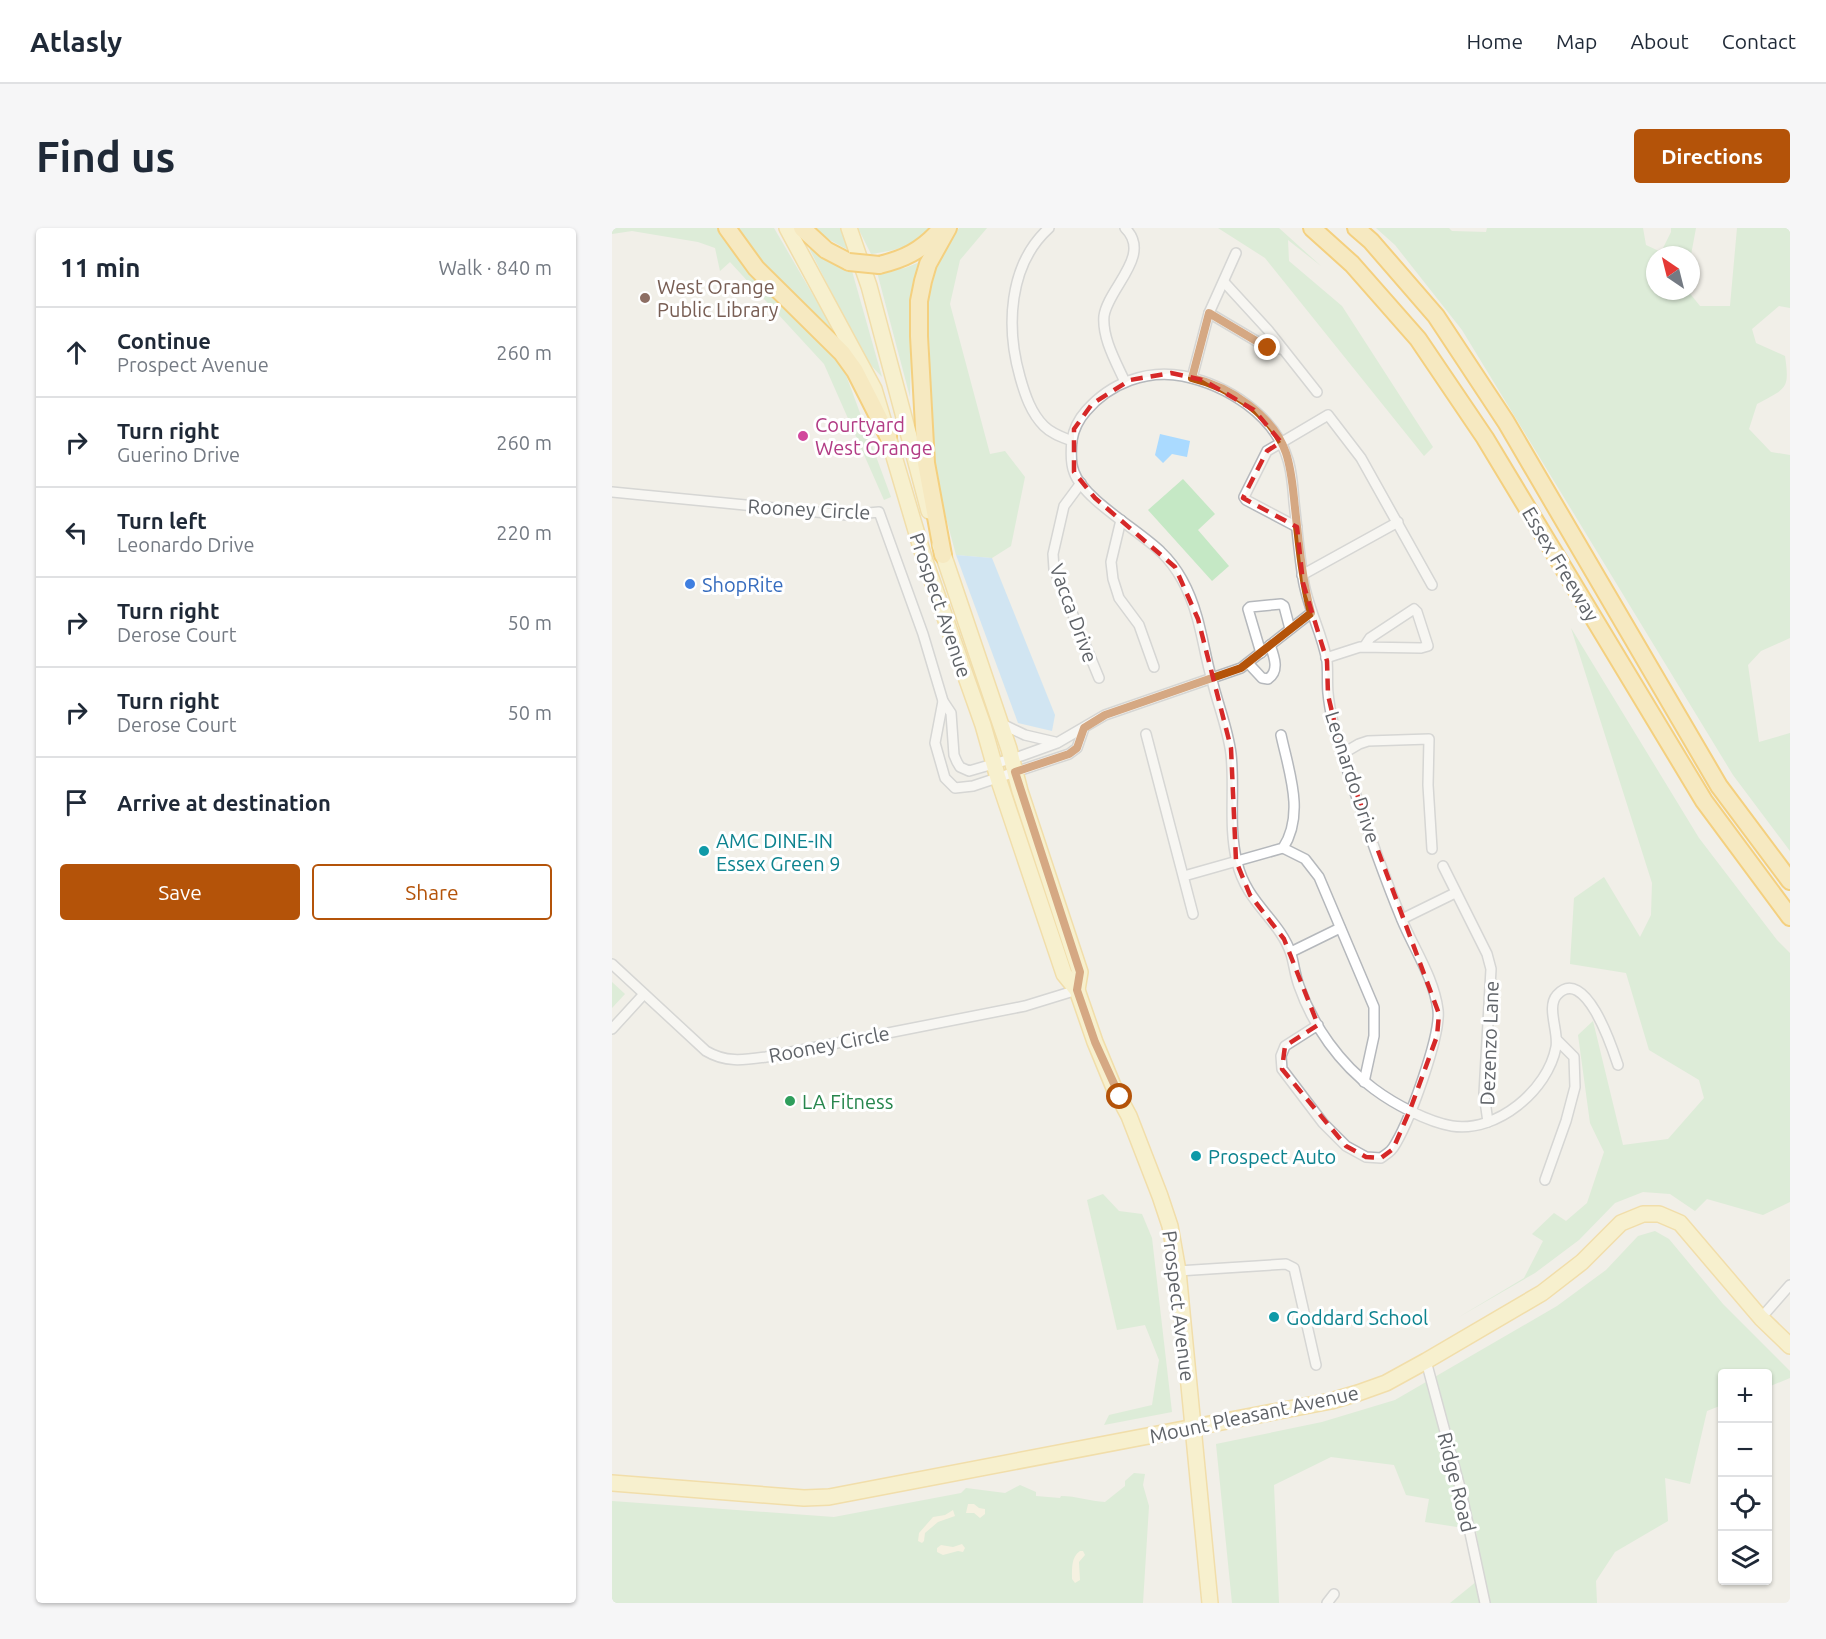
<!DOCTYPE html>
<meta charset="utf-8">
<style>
:root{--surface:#fff;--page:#f6f6f7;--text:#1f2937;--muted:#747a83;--line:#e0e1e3;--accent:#b45309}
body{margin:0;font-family:Ubuntu,sans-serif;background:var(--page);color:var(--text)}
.controls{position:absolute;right:18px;bottom:18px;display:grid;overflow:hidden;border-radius:6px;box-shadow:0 2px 4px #0004}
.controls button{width:54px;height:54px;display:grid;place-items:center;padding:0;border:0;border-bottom:2px solid var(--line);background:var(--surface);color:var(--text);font:30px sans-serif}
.compass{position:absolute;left:1034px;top:18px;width:54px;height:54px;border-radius:50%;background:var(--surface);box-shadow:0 2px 4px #0004;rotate:325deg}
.stop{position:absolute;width:18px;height:18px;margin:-14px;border:4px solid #b45309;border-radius:50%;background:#fff}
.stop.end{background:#b45309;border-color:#fff;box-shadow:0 2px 6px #0008}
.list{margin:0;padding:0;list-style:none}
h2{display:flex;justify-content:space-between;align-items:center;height:78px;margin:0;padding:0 24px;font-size:26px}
h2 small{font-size:20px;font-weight:400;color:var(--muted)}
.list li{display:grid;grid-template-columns:39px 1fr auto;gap:18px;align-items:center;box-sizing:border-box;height:90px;padding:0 24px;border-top:2px solid var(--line)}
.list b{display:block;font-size:22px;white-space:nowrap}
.list p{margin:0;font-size:20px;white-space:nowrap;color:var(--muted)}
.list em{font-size:20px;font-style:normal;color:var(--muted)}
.actions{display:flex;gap:12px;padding:18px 24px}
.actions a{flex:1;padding:14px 0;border:2px solid var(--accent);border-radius:6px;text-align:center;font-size:21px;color:var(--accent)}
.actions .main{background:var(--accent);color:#fff}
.icon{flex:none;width:33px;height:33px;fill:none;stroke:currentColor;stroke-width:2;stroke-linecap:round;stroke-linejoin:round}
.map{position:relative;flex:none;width:1178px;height:1375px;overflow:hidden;border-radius:6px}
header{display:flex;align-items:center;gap:36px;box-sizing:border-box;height:84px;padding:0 30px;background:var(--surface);border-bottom:2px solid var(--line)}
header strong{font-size:28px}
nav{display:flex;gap:33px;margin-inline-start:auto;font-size:21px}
.intro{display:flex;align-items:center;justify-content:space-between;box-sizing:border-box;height:144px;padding:0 36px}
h1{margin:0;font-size:42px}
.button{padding:15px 27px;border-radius:6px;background:var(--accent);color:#fff;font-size:21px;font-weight:700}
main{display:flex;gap:36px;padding:0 36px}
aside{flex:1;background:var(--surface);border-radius:6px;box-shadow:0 2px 4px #0004}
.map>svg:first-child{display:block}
</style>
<header>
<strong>Atlasly</strong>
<nav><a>Home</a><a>Map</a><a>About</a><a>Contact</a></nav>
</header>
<div class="intro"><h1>Find us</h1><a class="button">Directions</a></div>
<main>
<aside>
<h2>11 min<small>Walk · 840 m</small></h2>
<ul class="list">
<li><svg class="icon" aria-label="ahead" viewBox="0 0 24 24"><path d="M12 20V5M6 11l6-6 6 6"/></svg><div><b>Continue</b><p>Prospect Avenue</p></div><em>260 m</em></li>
<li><svg class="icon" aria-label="right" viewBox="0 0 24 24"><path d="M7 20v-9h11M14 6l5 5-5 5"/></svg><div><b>Turn right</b><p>Guerino Drive</p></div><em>260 m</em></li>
<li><svg class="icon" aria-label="left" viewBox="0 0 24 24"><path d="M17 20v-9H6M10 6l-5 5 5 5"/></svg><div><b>Turn left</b><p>Leonardo Drive</p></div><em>220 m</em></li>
<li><svg class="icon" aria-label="right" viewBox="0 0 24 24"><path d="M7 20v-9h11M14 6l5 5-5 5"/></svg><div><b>Turn right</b><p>Derose Court</p></div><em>50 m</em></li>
<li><svg class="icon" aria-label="right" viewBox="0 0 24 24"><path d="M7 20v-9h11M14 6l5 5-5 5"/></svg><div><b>Turn right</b><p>Derose Court</p></div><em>50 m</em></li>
<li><svg class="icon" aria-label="arrive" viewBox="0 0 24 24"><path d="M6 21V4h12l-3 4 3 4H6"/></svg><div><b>Arrive at destination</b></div></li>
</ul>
<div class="actions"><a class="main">Save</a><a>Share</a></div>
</aside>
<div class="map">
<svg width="1178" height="1375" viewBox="0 0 1178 1375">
<rect width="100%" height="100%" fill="#f1efe8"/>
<!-- green -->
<g fill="#c5e8c5">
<path d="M 0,0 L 109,0 L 148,52 L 226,133 L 234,147 L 279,269 L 272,272 L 212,136 L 118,34 L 108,43 L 103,20 L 86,14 L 20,3 L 0,6 Z"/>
<path d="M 126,0 L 162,0 L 222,103 L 156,44 Z"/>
<path d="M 202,0 L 229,0 L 238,23 L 207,6 Z"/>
<path d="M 246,0 L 317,0 C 304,19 280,23 259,26 Z"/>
<path d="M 347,0 L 375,0 L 348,32 L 338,76 L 378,226 L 393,223 L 413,249 L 399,318 L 380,330 L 344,327 L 321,241 L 316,72 L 323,33 Z"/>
<path d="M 606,0 L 667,0 L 709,38 L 676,12 L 677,33 L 730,78 L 821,219 L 812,228 L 653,30 Z"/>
<path d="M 764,0 L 837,0 L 840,3 L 874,4 L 875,0 L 1031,0 L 1034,17 L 1049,24 L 1059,4 L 1059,0 L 1084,0 L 1079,27 L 1043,27 L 1043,63 L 1076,63 L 1088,78 L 1118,78 L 1125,0 L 1178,0 L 1178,80 L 1167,78 L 1140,101 L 1144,115 L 1173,128 C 1178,162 1174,160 1145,176 L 1137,201 L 1159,224 L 1178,227 L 1178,410 L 1149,423 L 1136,437 L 1147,514 L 1178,505 L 1178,623 L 1121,547 L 850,102 L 783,17 Z"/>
<path d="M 197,20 L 240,43 L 270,149 L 253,131 Z"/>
<path d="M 308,34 L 300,82 L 298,169 L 265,44 L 293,40 Z"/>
<path d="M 571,251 L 603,286 L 586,302 L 617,338 L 600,353 L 536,282 Z"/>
<path d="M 959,400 L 1087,610 L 1165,712 L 1178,725 L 1178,974 L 1151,987 L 1095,971 L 1083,983 L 1058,966 L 1031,964 L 1003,975 L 967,1012 L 923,1045 L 847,1089 L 912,1050 L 931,1013 L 920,1006 L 942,985 L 954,993 L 975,975 L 992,924 L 978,895 L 966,807 L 981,793 L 1011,917 L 1056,911 L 1092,870 L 1087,852 L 1037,822 L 1014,745 L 958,736 L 962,670 L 992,649 L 1028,709 L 1039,687 L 1040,655 Z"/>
<path d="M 0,754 L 13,766 L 0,780 Z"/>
<path d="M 491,966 L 507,983 L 530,986 L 540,1010 L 560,1184 L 492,1197 L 497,1187 L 540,1177 L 547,1132 L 533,1097 L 505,1102 L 475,972 Z"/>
<path d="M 1043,1003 L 1057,1011 L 1111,1076 L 1178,1143 L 1178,1150 L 1156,1159 L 1156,1146 L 1110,1146 L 1110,1177 L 1095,1183 L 1078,1256 L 1053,1250 L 1056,1293 L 1003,1324 L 984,1353 L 985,1375 L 838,1375 L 870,1349 L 864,1302 L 813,1294 L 817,1271 L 794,1267 L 782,1237 L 719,1229 L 662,1257 L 667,1375 L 620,1375 L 604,1216 L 710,1194 L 783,1172 L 945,1078 L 994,1042 L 1026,1008 Z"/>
<path d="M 522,1245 L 533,1246 L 531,1257 L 537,1278 L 531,1375 L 0,1375 L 0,1273 L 222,1289 L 349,1265 L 354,1260 L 393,1265 L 408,1257 L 424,1264 L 424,1268 L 448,1270 L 449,1268 C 464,1268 478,1273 493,1274 L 513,1258 L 513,1253 Z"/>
</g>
<!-- sand -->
<g fill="#fbf3d9">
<path d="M 356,1276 L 362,1276 L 367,1280 L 373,1281 L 373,1286 L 368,1290 L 362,1285 L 354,1285 Z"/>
<path d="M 341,1282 L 343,1288 L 326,1294 L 313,1305 L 312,1313 L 310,1315 L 306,1313 L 307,1305 L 321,1289 L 333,1287 Z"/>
<path d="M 350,1316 L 353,1320 L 351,1324 L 346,1323 L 331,1327 L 325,1324 L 325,1320 L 329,1317 L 341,1319 Z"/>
<path d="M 468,1323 L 471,1323 L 473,1327 L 467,1334 L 468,1352 L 463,1355 L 460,1351 C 460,1341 459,1329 468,1323 Z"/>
</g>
<!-- water -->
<g fill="#aadaff">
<path d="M 548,206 L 578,213 L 575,229 L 560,226 L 551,235 L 543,227 Z"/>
<path d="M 344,327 L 380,330 L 443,487 L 440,503 L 406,495 Z"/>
</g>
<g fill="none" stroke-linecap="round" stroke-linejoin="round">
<defs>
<g id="street">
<path d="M 437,0 C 396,37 394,100 408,149 C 413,167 419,185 432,198 C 440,206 450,209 460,213"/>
<path d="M 612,54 L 656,102 L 705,164"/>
<path d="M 597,85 L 656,120 L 670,121"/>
<path d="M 580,150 L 597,85 L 624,25"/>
<path d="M 513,154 C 504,134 490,110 492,88 C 496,60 541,27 513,0"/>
<path d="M 469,255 L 452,278 L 441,326 L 442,341 L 487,450"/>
<path d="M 0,264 L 235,287 L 267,284 L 311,406 L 331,473 L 339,485 L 342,527 L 345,534 L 348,539 L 357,543 L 409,528 L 445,515 L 493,487 L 629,440 L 699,385"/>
<path d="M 509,292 L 499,334 L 501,351 L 507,370 L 527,397 L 542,439"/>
<path d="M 685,299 L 634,272 L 632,269 L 655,223 L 716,187 L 749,230 L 820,357"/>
<path d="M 690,347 L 786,294"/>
<path d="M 649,425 L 636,381 L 638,379 L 669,376 L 672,378 L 678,401"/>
<path d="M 714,430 L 748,419 L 809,420 L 816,418 L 805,384 L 802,381 L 758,410 L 752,419"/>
<path d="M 636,435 L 650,450 L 656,451 C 668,443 662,428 658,417"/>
<path d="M 331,473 L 323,515 L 333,550 L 343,560 L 361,558 L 457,526 L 465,520 L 472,500"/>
<path d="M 388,495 L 413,507 L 443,514"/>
<path d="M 534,506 L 581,686"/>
<path d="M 730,526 L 747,516 L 756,513 L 817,511 L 816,557 L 820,621"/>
<path d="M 671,620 L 693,631 L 707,649 L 762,779 L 762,808 L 752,854"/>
<path d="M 831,638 L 875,726 L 879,741 L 872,866 L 876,894"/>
<path d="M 572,648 L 671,620 C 693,586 677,544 669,507"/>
<path d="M 790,691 L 843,665"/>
<path d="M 679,724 L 728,700"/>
<path d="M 0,736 L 94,823 C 114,835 132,832 154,829 L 413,778 L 465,762"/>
<path d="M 706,797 L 673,818 L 669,828 L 670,841 L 711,895 L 734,918 L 754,929 L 769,930 C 777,924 779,924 784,915 C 798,891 829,808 826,782 C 822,750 802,721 790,692 C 768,639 749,583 731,529 C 724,508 718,487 716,465 C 715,455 716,444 715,433 C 710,404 695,379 691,350 C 687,325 685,300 682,274 C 681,260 680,245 676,232 C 663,187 615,157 571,148 C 535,141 498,155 474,183 C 466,192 462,200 460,212 C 459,222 458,234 462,244 C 471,271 528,303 549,324 C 568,342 578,364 585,389 C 591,410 594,432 600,452 C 606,477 616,501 619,526 C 623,561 616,598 625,634 C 634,675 668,692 679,726 C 682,736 683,747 687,758 C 701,798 728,836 762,861 C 782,876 816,894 840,898 C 885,905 936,862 944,819 C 947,804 934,779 945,767 C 973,737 1000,819 1006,837"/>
<path d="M 0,801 L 32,766"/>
<path d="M 933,952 L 954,893 L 963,859 L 962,829 L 945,812"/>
<path d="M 566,1043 L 674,1036 L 682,1040 L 704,1137"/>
<path d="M 1149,1090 L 1178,1057"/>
<path d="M 814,1133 L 849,1263 L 873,1375"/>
<path d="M 715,1375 L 722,1366"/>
</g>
<g id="primary">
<path d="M 175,0 L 262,161 L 313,333 L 371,497 L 386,550 L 452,746 L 465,762 L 483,814 L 502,860 L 517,888 L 548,968 L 558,998 L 566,1043 L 598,1375"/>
<path d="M 237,0 L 257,58 L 317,283"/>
<path d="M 328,317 L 397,521 L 408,563 L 468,744 L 465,762"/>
<path d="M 0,1255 L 192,1270 L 217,1269 L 719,1173 L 746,1165 L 774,1155 L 814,1133 L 930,1065 L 970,1034 L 1009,995 L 1031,986 L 1047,986 L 1068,995 L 1149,1090 L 1178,1118"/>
</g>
<g id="highway">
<path d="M 115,0 L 144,40 L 230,125 L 243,143 L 276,208"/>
<path d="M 190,0 L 214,22 L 237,34"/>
<path d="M 700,0 L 740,36 L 806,111 L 873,210 L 1092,573 L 1178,689"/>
<path d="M 744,0 L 759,13 L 824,88 L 894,194 L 1107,558 L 1178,653"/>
<path d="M 267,37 C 292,31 309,23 327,3"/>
<path d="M 331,327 L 314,235 L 307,108 L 307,73 L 311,53 L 316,36 L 336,0"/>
</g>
</defs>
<!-- street casing -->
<use href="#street" stroke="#b5b8bc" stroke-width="12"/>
<!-- primary casing -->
<use href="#primary" stroke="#f2c960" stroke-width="18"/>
<!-- highway casing -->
<use href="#highway" stroke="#f9ab00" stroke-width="20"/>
<!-- street -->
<use href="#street" stroke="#fff" stroke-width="9"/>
<!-- primary -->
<use href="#primary" stroke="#fff2af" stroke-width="15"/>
<!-- highway -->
<use href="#highway" stroke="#fde293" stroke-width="16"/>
<defs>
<path id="highway-bridge" d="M 237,34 L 267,37"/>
</defs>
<!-- highway-bridge casing -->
<use href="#highway-bridge" stroke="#f9ab00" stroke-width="20" stroke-linecap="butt"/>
<!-- highway-bridge -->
<use href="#highway-bridge" stroke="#fde293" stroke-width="16"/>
</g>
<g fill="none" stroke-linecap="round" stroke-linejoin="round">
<!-- route -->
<path stroke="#b45309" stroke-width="8" d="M 508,869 L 483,814 L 465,762 L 468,744 L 403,544 L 457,526 L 465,520 L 472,500 L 493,487 L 629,440 L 699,385 C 690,351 687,316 683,280 C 681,262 680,243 674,225 C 661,187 618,159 580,150 L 597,85 L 656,120"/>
</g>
<!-- marked area -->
<path d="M0 0H1178V1375H0ZM 559,145 L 591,152 L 642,182 L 669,214 L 655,223 L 631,270 L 685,299 L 691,355 L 715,433 L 716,467 L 730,526 L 827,786 L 825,808 L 798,882 L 781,921 L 769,930 L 754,929 L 734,918 L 670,841 L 673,818 L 706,797 L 672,711 L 638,667 L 624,633 L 619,520 L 586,391 L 563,339 L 483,270 L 462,244 L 462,201 L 480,176 L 518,152 Z" fill="#f1efe8" fill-opacity=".55" fill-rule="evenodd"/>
<path fill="none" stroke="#d62828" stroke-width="4.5" stroke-dasharray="12 8" stroke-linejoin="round" d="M 559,145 L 591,152 L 642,182 L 669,214 L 655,223 L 631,270 L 685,299 L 691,355 L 715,433 L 716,467 L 730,526 L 827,786 L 825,808 L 798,882 L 781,921 L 769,930 L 754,929 L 734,918 L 670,841 L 673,818 L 706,797 L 672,711 L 638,667 L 624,633 L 619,520 L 586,391 L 563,339 L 483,270 L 462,244 L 462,201 L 480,176 L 518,152 Z"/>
<!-- markers -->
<circle fill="#8d6e63" stroke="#fff" stroke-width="2" cx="33" cy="70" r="6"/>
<circle fill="#d1479c" stroke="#fff" stroke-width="2" cx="191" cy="208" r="6"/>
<circle fill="#3f7fe0" stroke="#fff" stroke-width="2" cx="78" cy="356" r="6"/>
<g fill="#0f9aa8" stroke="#fff" stroke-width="2">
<circle cx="92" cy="623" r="6"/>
<circle cx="584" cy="928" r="6"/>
<circle cx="662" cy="1089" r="6"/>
</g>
<circle fill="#2e9e5b" stroke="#fff" stroke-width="2" cx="178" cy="873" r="6"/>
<g text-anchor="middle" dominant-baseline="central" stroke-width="6" stroke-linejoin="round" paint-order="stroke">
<!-- education labels -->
<g font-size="20" fill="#785e54" stroke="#fff" text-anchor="start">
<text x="45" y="58">West Orange<tspan x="45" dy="23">Public Library</tspan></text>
</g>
<!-- hotel labels -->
<g font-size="20" fill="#b23c85" stroke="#fff" text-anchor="start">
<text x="203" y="196">Courtyard<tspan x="203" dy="23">West Orange</tspan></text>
</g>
<!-- street labels -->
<g font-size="20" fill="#5f6368" stroke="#fff">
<text transform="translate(197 281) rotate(3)">Rooney Circle</text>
<text transform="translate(949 336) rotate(59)">Essex Freeway</text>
<text transform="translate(329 377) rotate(71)">Prospect Avenue</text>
<text transform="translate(462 385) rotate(70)">Vacca Drive</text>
<text transform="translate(741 549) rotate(72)">Leonardo Drive</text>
<text transform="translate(877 815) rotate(-88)">Dezenzo Lane</text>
<text transform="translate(217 816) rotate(-11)">Rooney Circle</text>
<text transform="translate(567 1078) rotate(83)">Prospect Avenue</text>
<text transform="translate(642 1186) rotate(-12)">Mount Pleasant Avenue</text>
<text transform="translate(845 1254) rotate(76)">Ridge Road</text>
</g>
<!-- shop labels -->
<g font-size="20" fill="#366cbe" stroke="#fff" text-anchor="start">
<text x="90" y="356">ShopRite</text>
</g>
<!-- culture labels -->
<g font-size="20" fill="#0d838f" stroke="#fff" text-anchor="start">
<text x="104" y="612">AMC DINE-IN<tspan x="104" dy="23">Essex Green 9</tspan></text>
<text x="596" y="928">Prospect Auto</text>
<text x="674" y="1089">Goddard School</text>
</g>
<!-- leisure labels -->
<g font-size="20" fill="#27864d" stroke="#fff" text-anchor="start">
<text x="190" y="873">LA Fitness</text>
</g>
</g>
</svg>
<div class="controls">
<button>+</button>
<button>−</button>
<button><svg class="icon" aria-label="locate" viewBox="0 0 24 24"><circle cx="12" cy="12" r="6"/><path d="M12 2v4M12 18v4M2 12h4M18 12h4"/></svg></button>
<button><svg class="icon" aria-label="layers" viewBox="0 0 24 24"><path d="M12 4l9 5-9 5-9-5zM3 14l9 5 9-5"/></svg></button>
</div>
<svg class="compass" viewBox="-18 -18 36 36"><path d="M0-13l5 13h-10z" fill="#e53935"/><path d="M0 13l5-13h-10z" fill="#747a83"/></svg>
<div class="stop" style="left:508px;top:869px"></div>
<div class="stop end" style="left:656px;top:120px"></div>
</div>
</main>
